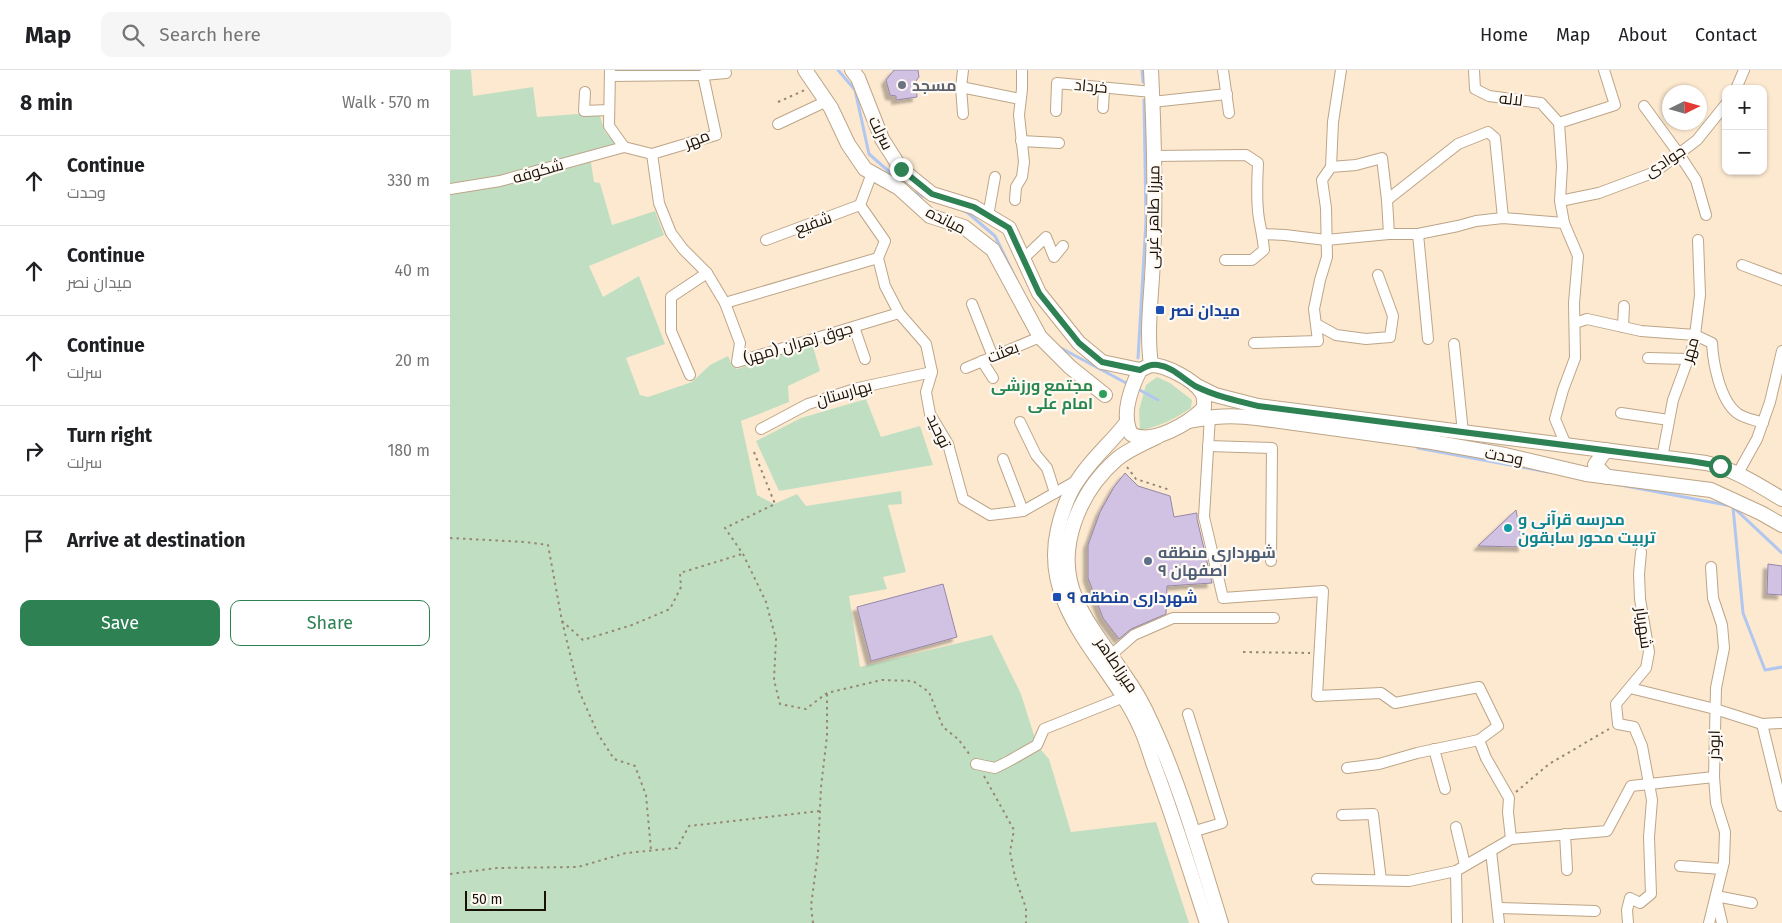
<!DOCTYPE html>
<meta charset="utf-8">
<style>
:root{--surface:#fff;--page:#f6f6f6;--text:#202124;--muted:#757577;--line:#e0e0e0;--accent:#2d8153}
body{margin:0;font-family:"Fira Sans",Cairo,sans-serif;background:var(--page);color:var(--text)}
.controls{position:absolute;right:15px;top:15px;display:grid;overflow:hidden;border-radius:10px;box-shadow:0 1px 4px #0004}
.controls button{width:45px;height:45px;display:grid;place-items:center;padding:0;border:0;border-bottom:1px solid var(--line);background:var(--surface);color:var(--text);font:25px sans-serif}
.compass{position:absolute;left:1212px;top:15px;width:45px;height:45px;border-radius:50%;background:var(--surface);box-shadow:0 1px 4px #0004;rotate:85deg}
.scale{position:absolute;left:15px;bottom:12px;width:81px;box-sizing:border-box;padding-left:5px;border:2px solid #1a1106;border-top:0;font-size:14px;line-height:18px;white-space:nowrap;color:#1a1106;-webkit-text-stroke:4px #fef9f3;paint-order:stroke}
.stop{position:absolute;width:15px;height:15px;margin:-11px;border:4px solid #2d8153;border-radius:50%;background:#fff}
.stop.end{background:#2d8153;border-color:#fff;box-shadow:0 1px 5px #0008}
.list{margin:0;padding:0;list-style:none}
h2{display:flex;justify-content:space-between;align-items:center;height:65px;margin:0;padding:0 20px;font-size:21px}
h2 small{font-size:16px;font-weight:400;color:var(--muted)}
.list li{display:grid;grid-template-columns:32px 1fr auto;gap:15px;align-items:center;box-sizing:border-box;height:90px;padding:0 20px;border-top:1px solid var(--line)}
.list b{display:block;font-size:19px;white-space:nowrap}
.list p{margin:0;font-size:16px;white-space:nowrap;color:var(--muted)}
.list em{font-size:16px;font-style:normal;color:var(--muted)}
.actions{display:flex;gap:10px;padding:15px 20px}
.actions a{flex:1;padding:11px 0;border:1px solid var(--accent);border-radius:10px;text-align:center;font-size:18px;color:var(--accent)}
.actions .main{background:var(--accent);color:#fff}
.icon{flex:none;width:28px;height:28px;fill:none;stroke:currentColor;stroke-width:2;stroke-linecap:round;stroke-linejoin:round}
.map{position:relative;flex:none;width:1332px;height:853px;overflow:hidden}
header{display:flex;align-items:center;gap:30px;box-sizing:border-box;height:70px;padding:0 25px;background:var(--surface);border-bottom:1px solid var(--line)}
header strong{font-size:24px}
nav{display:flex;gap:28px;margin-inline-start:auto;font-size:18px}
.search{width:350px;height:45px;background:var(--page);display:flex;align-items:center;gap:12px;box-sizing:border-box;padding:0 18px;border-radius:10px;color:var(--muted);font-size:19px}
main{display:flex}
aside{flex:1;background:var(--surface)}
.map>svg:first-child{display:block}
</style>
<header>
<strong>Map</strong>
<div class="search"><svg class="icon" aria-label="search" viewBox="0 0 24 24"><circle cx="10" cy="10" r="6"/><path d="M15 15l6 6"/></svg>Search here</div>
<nav><a>Home</a><a>Map</a><a>About</a><a>Contact</a></nav>
</header>
<main>
<aside>
<h2>8 min<small>Walk · 570 m</small></h2>
<ul class="list">
<li><svg class="icon" aria-label="ahead" viewBox="0 0 24 24"><path d="M12 20V5M6 11l6-6 6 6"/></svg><div><b>Continue</b><p>وحدت</p></div><em>330 m</em></li>
<li><svg class="icon" aria-label="ahead" viewBox="0 0 24 24"><path d="M12 20V5M6 11l6-6 6 6"/></svg><div><b>Continue</b><p>میدان نصر</p></div><em>40 m</em></li>
<li><svg class="icon" aria-label="ahead" viewBox="0 0 24 24"><path d="M12 20V5M6 11l6-6 6 6"/></svg><div><b>Continue</b><p>سرلت</p></div><em>20 m</em></li>
<li><svg class="icon" aria-label="right" viewBox="0 0 24 24"><path d="M7 20v-9h11M14 6l5 5-5 5"/></svg><div><b>Turn right</b><p>سرلت</p></div><em>180 m</em></li>
<li><svg class="icon" aria-label="arrive" viewBox="0 0 24 24"><path d="M6 21V4h12l-3 4 3 4H6"/></svg><div><b>Arrive at destination</b></div></li>
</ul>
<div class="actions"><a class="main">Save</a><a>Share</a></div>
</aside>
<div class="map">
<svg width="1332" height="853" viewBox="0 0 1332 853">
<defs>
<filter id="shadow"><feDropShadow dx="-4.5" dy="4.5" stdDeviation="1" flood-color="#0004"/></filter>
</defs>
<rect width="100%" height="100%" fill="#fde9d0"/>
<!-- green -->
<g fill="#c0dfc2">
<path d="M 0,0 L 21,0 L 23,26 L 83,17 L 87,47 L 127,44 L 150,46 L 155,62 L 166,74 L 140,86 L 144,112 L 150,113 L 162,155 L 205,141 L 214,165 L 139,196 L 153,227 L 189,206 L 215,274 L 176,288 L 190,325 L 198,327 L 242,312 L 260,295 L 278,286 L 282,295 L 287,299 L 362,273 L 370,301 L 338,316 L 339,332 L 291,351 L 307,425 L 324,434 L 347,424 L 356,436 L 451,421 L 452,434 L 438,435 L 456,502 L 433,507 L 437,519 L 399,526 L 410,597 L 542,565 L 571,624 L 587,675 L 599,689 L 621,762 L 706,752 L 739,853 L 0,853 Z"/>
<path d="M 707,307 L 720,313 L 742,330 L 741,338 C 724,349 710,357 690,360 L 689,340 L 696,315 Z"/>
<path d="M 416,329 L 431,367 L 470,356 L 483,395 L 329,421 L 306,371 L 351,348 Z"/>
</g>
<g fill="none" stroke-linecap="round" stroke-linejoin="round">
<!-- stream -->
<g stroke="#b1c7f0" stroke-width="3">
<path d="M 388,0 L 405,20 L 419,84 L 451,112"/>
<path d="M 692,0 L 693,12"/>
<path d="M 463,122 L 478,128"/>
<path d="M 512,140 L 518,143 L 545,166 L 568,213"/>
<path d="M 607,276 L 678,314"/>
<path d="M 688,288 L 696,151 L 694,30"/>
<path d="M 686,318 L 708,330"/>
<path d="M 968,378 L 1098,402"/>
<path d="M 1165,414 L 1282,436 L 1332,483"/>
<path d="M 1283,437 L 1293,543 L 1315,600 L 1332,597"/>
</g>
</g>
<!-- building -->
<g fill="#d1c1e3" stroke="#9687a7" filter="url(#shadow)">
<path d="M 444,0 L 468,0 L 469,7 L 466,11 L 467,27 L 446,30 L 446,26 L 440,25 L 436,10 Z"/>
<path d="M 675,403 L 688,416 L 720,426 L 724,447 L 747,443 L 747,449 L 762,513 L 717,516 L 716,544 L 681,559 L 669,569 L 653,548 L 638,508 L 638,475 L 650,442 L 664,417 Z"/>
<path d="M 1066,440 L 1073,477 L 1028,476 Z"/>
<path d="M 1318,494 L 1332,496 L 1332,525 L 1317,524 Z"/>
<path d="M 493,514 L 507,567 L 421,591 L 407,537 Z"/>
</g>
<g fill="none" stroke-linecap="round" stroke-linejoin="round">
<defs>
<g id="street">
<path d="M 160,0 L 159,56 L 174,77 L 202,84 L 209,133 L 221,163 L 233,179 L 257,203 L 275,233 L 290,273 L 287,292 L 449,243"/>
<path d="M 513,0 L 511,17 L 513,44"/>
<path d="M 773,0 L 779,43"/>
<path d="M 1024,0 L 1025,19 L 1039,26 L 1091,33 L 1109,53"/>
<path d="M 160,6 L 253,5 L 276,3"/>
<path d="M 511,17 L 570,29"/>
<path d="M 1286,19 L 1294,0"/>
<path d="M 135,22 L 134,41 L 159,40"/>
<path d="M 702,32 L 777,24"/>
<path d="M 1194,36 L 1229,84 L 1246,110 L 1256,145"/>
<path d="M 653,38 L 654,18"/>
<path d="M 606,41 L 607,13 L 702,22"/>
<path d="M 328,54 L 377,31"/>
<path d="M 571,71 L 609,73"/>
<path d="M 202,84 L 266,65 L 253,5"/>
<path d="M 703,86 L 796,85 L 808,93 C 807,112 806,131 809,149 C 811,160 813,169 814,180 L 802,190 L 775,190"/>
<path d="M 881,97 L 883,52 L 891,0"/>
<path d="M 422,103 L 410,135 L 435,171 L 428,188 L 435,216 L 449,243 L 476,274 L 482,302 L 476,322 L 480,344 L 498,374 L 513,429 L 540,445 L 573,441 L 626,411"/>
<path d="M 0,119 L 50,111 L 174,77"/>
<path d="M 565,130 L 566,117 L 572,107 L 574,92 L 569,45 L 572,19 L 572,0"/>
<path d="M 937,130 L 1008,74 L 1038,62 L 1045,68 L 1053,148"/>
<path d="M 1110,131 L 1149,123 L 1205,102 L 1247,70 L 1276,34"/>
<path d="M 538,146 L 545,107"/>
<path d="M 813,164 L 835,165 L 876,170 L 939,164 L 968,164 L 1008,156 L 1026,151 L 1053,148 L 1114,153"/>
<path d="M 968,164 L 978,269"/>
<path d="M 316,170 L 410,135"/>
<path d="M 574,188 L 596,167 L 604,187 L 613,176"/>
<path d="M 1292,195 L 1332,210"/>
<path d="M 275,233 L 428,188"/>
<path d="M 522,234 L 543,287"/>
<path d="M 1125,253 L 1137,249 L 1191,261 L 1245,265 L 1262,273 C 1263,293 1270,330 1287,343 C 1293,348 1305,350 1313,353"/>
<path d="M 866,254 L 886,265 L 916,269 L 940,267 L 943,246 L 928,205"/>
<path d="M 404,257 L 415,289"/>
<path d="M 1173,257 L 1174,236"/>
<path d="M 804,273 L 868,271 L 864,239 L 870,210 L 877,187 L 876,138 L 872,110 L 881,97 L 906,95 L 932,88 L 937,130 L 939,164"/>
<path d="M 1004,274 L 1013,363"/>
<path d="M 1198,288 L 1238,289"/>
<path d="M 532,291 L 543,308"/>
<path d="M 516,298 L 590,267"/>
<path d="M 240,305 L 221,261 L 221,227 L 257,203"/>
<path d="M 1171,343 L 1219,350"/>
<path d="M 760,346 L 754,447 L 773,528 L 873,521 L 867,626 L 931,623 L 945,633 L 1029,617 L 1048,656 L 1029,670 L 1036,688 L 1059,728 L 1058,742 L 1061,769"/>
<path d="M 570,352 L 586,385 L 597,398 L 605,423"/>
<path d="M 311,359 L 358,334 L 408,318 L 482,302"/>
<path d="M 1116,375 L 1105,349 L 1113,320 L 1125,288 L 1124,233 L 1128,186 L 1114,153 L 1110,131 L 1112,96 L 1109,53 L 1165,35 L 1154,0"/>
<path d="M 758,376 L 822,378 L 821,491"/>
<path d="M 1212,388 L 1223,330 L 1244,273 L 1250,225 L 1248,170"/>
<path d="M 553,389 L 573,441"/>
<path d="M 1288,403 L 1307,369 L 1320,332 L 1332,281"/>
<path d="M 661,585 L 684,565 L 723,548 L 824,548"/>
<path d="M 1180,618 L 1265,639 L 1312,654 L 1332,653"/>
<path d="M 738,644 L 772,753 L 742,762"/>
<path d="M 1312,654 L 1332,736"/>
<path d="M 984,679 L 995,719"/>
<path d="M 526,694 L 545,698 L 559,691 L 587,675 L 594,659 L 674,627"/>
<path d="M 897,698 L 929,694 L 967,683 L 1029,670"/>
<path d="M 892,745 L 923,744 L 931,810"/>
<path d="M 1006,757 L 1015,795"/>
<path d="M 1115,764 L 1117,800"/>
<path d="M 1041,781 L 1049,853"/>
<path d="M 1230,796 L 1272,799"/>
<path d="M 1006,801 L 1007,853"/>
<path d="M 867,809 L 959,811 L 1006,801 L 1061,769 L 1157,761 L 1181,716 L 1264,707"/>
<path d="M 1266,826 L 1302,833"/>
<path d="M 1266,827 L 1272,853"/>
<path d="M 1048,838 L 1145,841"/>
<path d="M 1178,853 L 1177,840 L 1180,828 L 1190,833 L 1201,824 L 1199,767 L 1202,730 L 1192,676 L 1184,657 L 1168,654 L 1166,634 L 1196,598 L 1199,582 L 1190,529 L 1189,504 L 1191,482"/>
<path d="M 1259,853 L 1274,792 L 1275,762 L 1266,733 L 1264,707 L 1266,618 L 1274,578 L 1272,555 L 1263,528 L 1261,497"/>
</g>
<g id="secondary">
<path d="M 355,0 L 381,38 L 398,74 L 415,99 L 449,118 L 480,146 L 514,157 L 543,180 L 590,267 L 620,297 L 655,325"/>
<path d="M 402,0 L 408,8 L 432,69 L 451,99 L 482,124 L 524,137 L 559,158 L 589,223 L 629,273 L 652,292 L 690,300"/>
<path d="M 701,295 C 696,259 702,223 703,188 C 706,125 704,62 701,0"/>
<path d="M 701,295 C 715,295 745,310 752,323 C 755,328 754,332 754,338 C 739,353 702,376 681,364 C 671,345 681,318 690,300 Z"/>
<path d="M 745,315 L 765,325 L 808,336 L 1256,393 C 1284,399 1307,414 1332,429"/>
<path d="M 739,351 C 764,346 782,345 807,348 L 982,372 L 1055,385 L 1136,404 L 1261,420 L 1311,443 L 1332,455"/>
<path d="M 677,352 C 662,372 642,388 628,410 C 618,424 612,442 608,459 C 589,540 662,592 691,659 C 697,672 700,685 705,698 C 724,749 740,801 757,853"/>
<path d="M 707,367 C 694,373 678,380 667,389 C 629,422 604,480 626,529 C 638,557 658,580 675,606 C 685,620 694,636 701,652 C 731,716 750,786 771,853"/>
<path d="M 1156,380 L 1145,395 L 1157,407"/>
</g>
</defs>
<!-- street casing -->
<use href="#street" stroke="#bda587" stroke-width="12"/>
<!-- secondary casing -->
<use href="#secondary" stroke="#bda587" stroke-width="16"/>
<!-- path -->
<g stroke="#968774" stroke-width="2" stroke-dasharray="2.5 4" stroke-linecap="butt">
<path d="M 328,32 L 355,20"/>
<path d="M 304,382 L 325,434 L 275,458 L 293,484 L 316,532 L 326,569 L 324,610 L 330,634 L 356,639 L 377,623 L 432,610 L 463,611 L 479,622 L 493,657 L 508,669 L 520,685"/>
<path d="M 677,397 L 686,409 L 720,420"/>
<path d="M 0,468 L 75,472 L 98,475 L 112,551 L 133,570 L 182,555 L 220,539 L 231,517 L 230,503 L 292,484"/>
<path d="M 112,551 L 129,621 L 148,664 L 164,689 L 185,696 L 196,725 L 201,780"/>
<path d="M 793,582 L 860,583"/>
<path d="M 534,706 L 564,760 L 560,782 L 565,807 L 576,838 L 576,853"/>
<path d="M 1066,722 L 1099,694 L 1159,659"/>
<path d="M 0,804 L 47,798 L 128,797 L 176,783 L 227,778 L 239,756 L 370,741"/>
<path d="M 363,853 L 361,836 L 368,783 L 371,717 L 377,666 L 377,624"/>
</g>
<!-- street -->
<use href="#street" stroke="#fff" stroke-width="10"/>
<!-- secondary -->
<use href="#secondary" stroke="#fff" stroke-width="14"/>
</g>
<g fill="none" stroke-linecap="round" stroke-linejoin="round">
<!-- route -->
<path stroke="#2d8153" stroke-width="6" d="M 451,99 L 482,124 L 524,137 L 559,158 L 589,223 L 629,273 L 652,292 L 690,300 C 696,296 701,294 708,295 C 723,297 733,309 745,316 C 765,326 787,331 808,336 L 1240,391 L 1270,396"/>
</g>
<!-- markers -->
<circle fill="#6b7280" stroke="#fef9f3" stroke-width="2" cx="452" cy="15" r="5"/>
<g fill="#1a4fb4" stroke="#fef9f3" stroke-width="2">
<rect x="705" y="235" width="10" height="10" rx="2.5"/>
<rect x="602" y="522" width="10" height="10" rx="2.5"/>
</g>
<circle fill="#2e9e5b" stroke="#fef9f3" stroke-width="2" cx="653" cy="324" r="5"/>
<circle fill="#0f9aa8" stroke="#fef9f3" stroke-width="2" cx="1058" cy="458" r="5"/>
<circle fill="#5c6f8a" stroke="#fef9f3" stroke-width="2" cx="698" cy="491" r="5"/>
<g text-anchor="middle" dominant-baseline="central" stroke-width="4.5" stroke-linejoin="round" paint-order="stroke">
<!-- worship labels -->
<g font-size="16" font-weight="bold" fill="#5b616d" stroke="#fef9f3" text-anchor="start">
<text x="462" y="15">مسجد</text>
</g>
<!-- street labels -->
<g font-size="16" fill="#1a1106" stroke="#fef9f3">
<text transform="translate(641 16) rotate(5)">خرداد</text>
<text transform="translate(1061 29) rotate(6)">لاله</text>
<text transform="translate(431 63) rotate(64)">سرلت</text>
<text transform="translate(247 69) rotate(-21)">مهر</text>
<text transform="translate(1215 91) rotate(-33)">جوادی</text>
<text transform="translate(88 101) rotate(-16)">شکوفه</text>
<text transform="translate(703 147) rotate(-89)">میرزا طاهر غربی</text>
<text transform="translate(496 150) rotate(27)">میانده</text>
<text transform="translate(363 153) rotate(-20)">شفیع</text>
<text transform="translate(348 273) rotate(-16)">جوق زهران (مهر)</text>
<text transform="translate(1240 280) rotate(-74)">مهر</text>
<text transform="translate(553 282) rotate(-22)">بعثت</text>
<text transform="translate(394 323) rotate(-16)">بهارستان</text>
<text transform="translate(489 361) rotate(65)">توحید</text>
<text transform="translate(1054 386) rotate(11)">وحدت</text>
<text transform="translate(1194 558) rotate(82)">شهریار</text>
<text transform="translate(667 595) rotate(56)">میرزاطاهر</text>
<text transform="translate(1264 675) rotate(-89)">ابوذر</text>
</g>
<!-- transit labels -->
<g font-size="16" font-weight="bold" fill="#164399" stroke="#fef9f3" text-anchor="start">
<text x="720" y="240">میدان نصر</text>
<text x="617" y="527">شهرداری منطقه ۹</text>
</g>
<!-- leisure labels -->
<g font-size="16" font-weight="bold" fill="#27864d" stroke="#fef9f3" text-anchor="end">
<text x="643" y="315">مجتمع ورزشی<tspan x="643" dy="18">امام علی</tspan></text>
</g>
<!-- culture labels -->
<g font-size="16" font-weight="bold" fill="#0d838f" stroke="#fef9f3" text-anchor="start">
<text x="1068" y="449">مدرسه قرآنی و<tspan x="1068" dy="18">تربیت محور سابقون</tspan></text>
</g>
<!-- service labels -->
<g font-size="16" font-weight="bold" fill="#4e5e75" stroke="#fef9f3" text-anchor="start">
<text x="708" y="482">شهرداری منطقه<tspan x="708" dy="18">۹ اصفهان</tspan></text>
</g>
</g>
</svg>
<div class="controls">
<button>+</button>
<button>−</button>
</div>
<svg class="compass" viewBox="-18 -18 36 36"><path d="M0-13l5 13h-10z" fill="#e53935"/><path d="M0 13l5-13h-10z" fill="#757577"/></svg>
<div class="scale">50 m</div>
<div class="stop" style="left:1270px;top:396px"></div>
<div class="stop end" style="left:451px;top:99px"></div>
</div>
</main>
